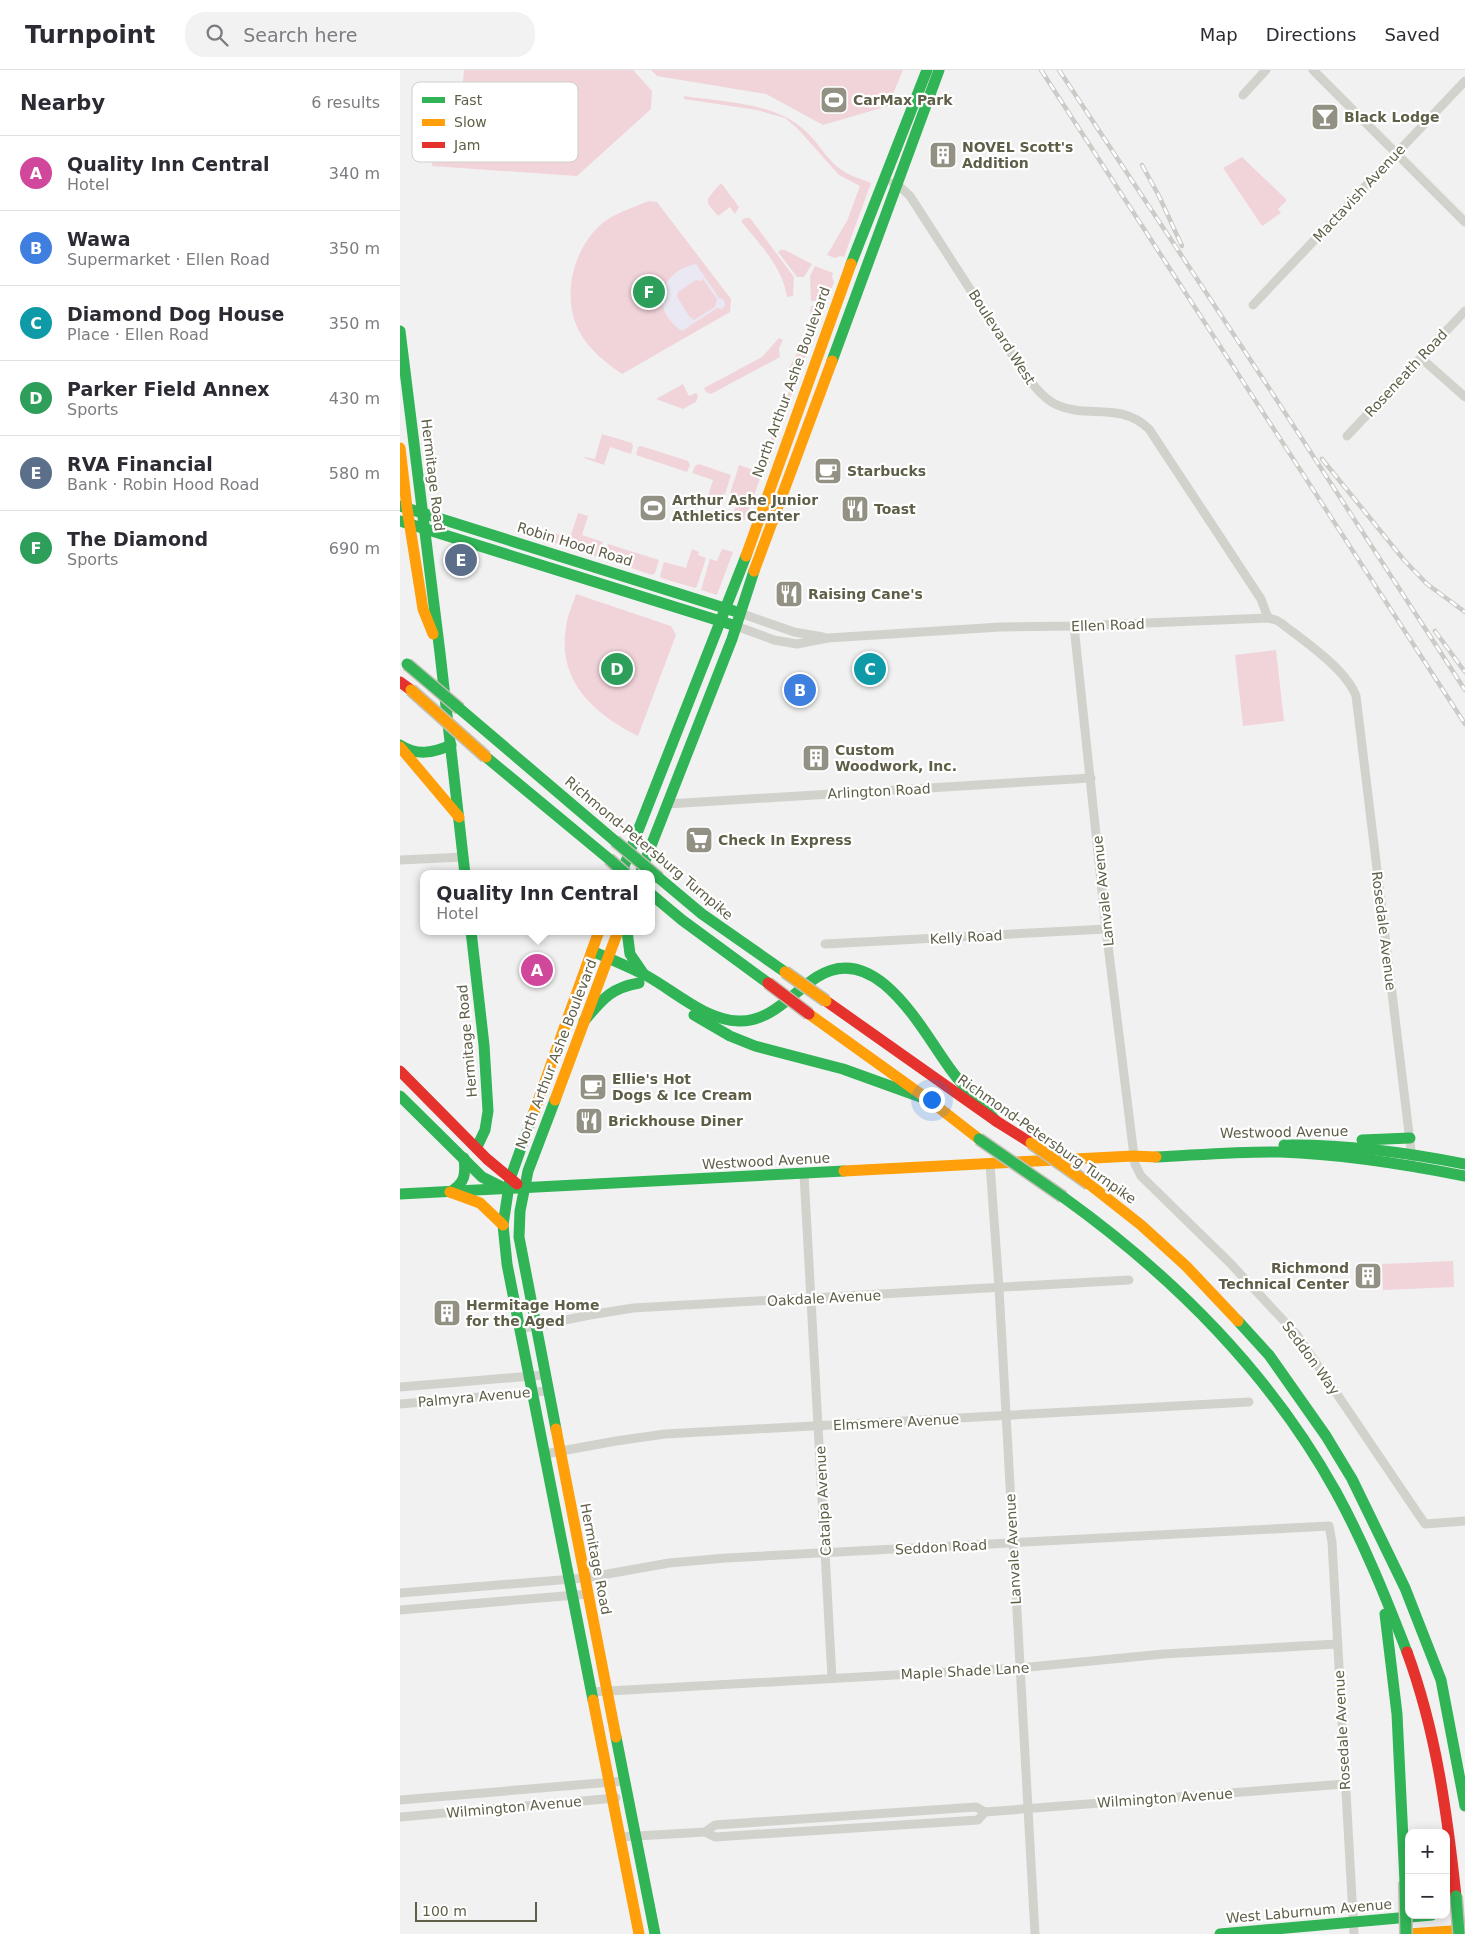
<!DOCTYPE html>
<meta charset="utf-8">
<style>
:root{--surface:#fff;--page:#f2f2f3;--text:#2b2b33;--muted:#7c7c81;--line:#e1e1e2;--accent:#929183}
body{margin:0;font-family:"DejaVu Sans",sans-serif;background:var(--page);color:var(--text)}
.controls{position:absolute;right:15px;bottom:15px;display:grid;overflow:hidden;border-radius:10px;box-shadow:0 2px 12px #0003}
.controls button{width:45px;height:45px;display:grid;place-items:center;padding:0;border:0;border-bottom:1px solid var(--line);background:var(--surface);color:var(--text);font:25px sans-serif}
.scale{position:absolute;left:15px;bottom:12px;width:122px;box-sizing:border-box;padding-left:5px;border:2px solid #5f5e47;border-top:0;font-size:14px;line-height:18px;white-space:nowrap;color:#5f5e47;-webkit-text-stroke:4px #fff;paint-order:stroke}
.you{position:absolute;left:531px;top:1029px;width:18px;height:18px;margin:-12px;border:4px solid #fff;border-radius:50%;background:#1a73e8;box-shadow:0 0 0 8px #1a73e833}
.badge{display:grid;place-items:center;width:32px;height:32px;border-radius:50%;background:var(--accent);color:#fff;font-size:16px;font-weight:700}
.pin{position:absolute;translate:-50% -50%;border:2px solid #fff;box-shadow:0 1px 5px #0006}
.popup{position:absolute;left:20px;top:800px;width:235px;height:65px;box-sizing:border-box;display:grid;place-content:center;border-radius:10px;background:var(--surface);filter:drop-shadow(0 1px 4px #0005);font-size:16px;white-space:nowrap;color:var(--muted)}
.popup b{font-size:19px;color:var(--text)}
.popup::after{content:'';position:absolute;left:50%;top:100%;margin-left:-10px;border:10px solid transparent;border-top-color:var(--surface)}
.list{margin:0;padding:0;list-style:none}
h2{display:flex;justify-content:space-between;align-items:center;height:65px;margin:0;padding:0 20px;font-size:21px}
h2 small{font-size:16px;font-weight:400;color:var(--muted)}
.list li{display:grid;grid-template-columns:32px 1fr auto;gap:15px;align-items:center;box-sizing:border-box;height:75px;padding:0 20px;border-top:1px solid var(--line)}
.list b{display:block;font-size:19px;white-space:nowrap}
.list p{margin:0;font-size:16px;white-space:nowrap;color:var(--muted)}
.list em{font-size:16px;font-style:normal;color:var(--muted)}
.icon{flex:none;width:28px;height:28px;fill:none;stroke:currentColor;stroke-width:2;stroke-linecap:round;stroke-linejoin:round}
.map{position:relative;flex:none;width:1065px;height:1864px;overflow:hidden}
header{display:flex;align-items:center;gap:30px;box-sizing:border-box;height:70px;padding:0 25px;background:var(--surface);border-bottom:1px solid var(--line)}
header strong{font-size:24px}
nav{display:flex;gap:28px;margin-inline-start:auto;font-size:18px}
.search{width:350px;height:45px;background:var(--page);display:flex;align-items:center;gap:12px;box-sizing:border-box;padding:0 18px;border-radius:20px;color:var(--muted);font-size:19px}
main{display:flex}
aside{flex:1;background:var(--surface)}
.map>svg:first-child{display:block}
</style>
<header>
<strong>Turnpoint</strong>
<div class="search"><svg class="icon" aria-label="search" viewBox="0 0 24 24"><circle cx="10" cy="10" r="6"/><path d="M15 15l6 6"/></svg>Search here</div>
<nav><a>Map</a><a>Directions</a><a>Saved</a></nav>
</header>
<main>
<aside>
<h2>Nearby<small>6 results</small></h2>
<ul class="list">
<li><span class="badge" style="background:#d1479c">A</span><div><b>Quality Inn Central</b><p>Hotel</p></div><em>340 m</em></li>
<li><span class="badge" style="background:#3f7fe0">B</span><div><b>Wawa</b><p>Supermarket · Ellen Road</p></div><em>350 m</em></li>
<li><span class="badge" style="background:#0f9aa8">C</span><div><b>Diamond Dog House</b><p>Place · Ellen Road</p></div><em>350 m</em></li>
<li><span class="badge" style="background:#2e9e5b">D</span><div><b>Parker Field Annex</b><p>Sports</p></div><em>430 m</em></li>
<li><span class="badge" style="background:#5c6f8a">E</span><div><b>RVA Financial</b><p>Bank · Robin Hood Road</p></div><em>580 m</em></li>
<li><span class="badge" style="background:#2e9e5b">F</span><div><b>The Diamond</b><p>Sports</p></div><em>690 m</em></li>
</ul>
</aside>
<div class="map">
<svg width="1065" height="1864" viewBox="0 0 1065 1864">
<rect width="100%" height="100%" fill="#f1f1f2"/>
<!-- green -->
<g fill="#f1d4d9">
<path d="M 64,0 L 233,0 L 252,21 L 251,39 L 177,106 L 32,96 L 36,35 L 61,34 Z"/>
<path d="M 251,0 L 503,0 L 488,36 L 423,55 L 366,24 L 257,6 Z"/>
<path d="M 284,26 C 322,32 369,32 401,57 C 417,69 426,90 443,101 C 452,107 462,109 471,113 L 444,187 L 440,186 L 435,188 L 427,185 L 447,151 L 460,116 L 439,105 L 398,59 L 385,48 L 357,40 L 284,29 Z"/>
<path d="M 842,87 L 887,130 L 878,139 L 881,143 L 862,156 L 823,98 Z"/>
<path d="M 320,114 L 322,114 L 339,137 L 335,144 L 330,137 L 318,146 L 308,134 L 308,128 Z"/>
<path d="M 249,131 L 257,132 L 331,229 L 330,242 L 222,304 C 206,293 188,279 179,261 C 162,228 172,183 198,157 C 211,144 232,138 249,131 Z"/>
<path d="M 345,148 L 350,148 L 394,207 L 393,226 L 387,227 C 383,197 359,174 341,151 Z"/>
<path d="M 381,180 L 385,180 L 412,194 L 404,207 L 397,207 L 378,182 Z"/>
<path d="M 415,196 L 433,203 L 432,207 L 434,212 L 427,230 L 411,231 L 410,206 Z"/>
<path d="M 411,236 L 425,236 L 411,271 L 405,269 L 409,254 Z"/>
<path d="M 379,268 L 383,270 L 379,278 L 380,287 L 311,324 L 306,322 L 304,318 L 362,287 Z"/>
<path d="M 402,274 L 409,277 L 367,391 L 363,389 L 397,301 L 389,298 Z"/>
<path d="M 283,314 L 289,326 L 296,323 L 298,326 L 296,332 L 283,339 L 256,329 Z"/>
<path d="M 202,364 L 232,373 L 233,376 L 231,384 L 210,377 L 204,395 L 184,388 L 185,387 L 195,389 Z"/>
<path d="M 241,376 L 288,391 L 290,395 L 287,402 L 236,385 L 238,377 Z"/>
<path d="M 299,394 L 331,405 L 324,428 L 317,426 L 316,429 L 308,426 L 313,410 L 292,403 L 295,396 Z"/>
<path d="M 339,395 L 362,403 L 345,450 L 332,446 L 337,433 L 328,430 Z"/>
<path d="M 178,443 L 188,446 L 182,465 L 203,472 L 197,487 L 142,469 L 145,462 L 147,461 L 170,468 Z"/>
<path d="M 208,474 L 259,490 L 255,503 L 252,505 L 205,489 L 204,487 Z"/>
<path d="M 292,479 L 299,482 L 298,485 L 306,488 L 297,516 L 295,518 L 261,508 L 260,506 L 264,492 L 286,498 Z"/>
<path d="M 322,479 L 333,482 L 317,525 L 301,520 L 310,489 L 317,491 Z"/>
<path d="M 176,524 L 271,556 L 276,565 L 238,666 C 194,644 157,611 166,557 C 167,546 173,534 176,524 Z"/>
<path d="M 876,580 L 884,651 L 843,656 L 835,585 Z"/>
<path d="M 1053,1191 L 1054,1217 L 983,1220 L 982,1194 Z"/>
</g>
<!-- sand -->
<path fill="#eae8f3" fill-rule="evenodd" d="M 296,194 L 319,228 L 324,230 L 325,235 L 322,239 L 317,238 L 282,261 C 250,240 259,201 296,194 ZM 303,209 L 317,229 L 315,237 L 294,250 L 289,246 L 277,227 L 278,222 L 296,210 L 300,211 Z"/>
<g fill="none" stroke-linecap="round" stroke-linejoin="round">
<!-- street -->
<g stroke="#d2d2cd" stroke-width="9">
<path d="M 913,0 L 1065,152"/>
<path d="M 843,25 L 866,0"/>
<path d="M 493,113 L 498,115 L 510,126 L 626,306 C 635,317 644,329 657,335 C 688,349 719,331 749,359 L 861,529 L 868,548"/>
<path d="M 853,235 L 1065,11"/>
<path d="M 1021,288 L 1065,327"/>
<path d="M 947,366 L 1065,241"/>
<path d="M 340,543 L 394,562 L 423,567"/>
<path d="M 336,556 L 374,570 L 397,574 L 428,568 L 600,557 L 674,556 L 868,548 L 876,550 L 881,553 C 904,571 946,599 956,626 L 1012,1088"/>
<path d="M 674,556 L 706,859 L 735,1094 L 741,1106 L 830,1193 L 897,1265 L 1025,1454 L 1065,1451"/>
<path d="M 267,734 L 691,708"/>
<path d="M 0,790 L 64,787"/>
<path d="M 425,874 L 706,859"/>
<path d="M 590,1094 L 599,1218 L 635,1864"/>
<path d="M 404,1104 L 432,1608"/>
<path d="M 120,1259 L 190,1245 L 233,1238 L 729,1210"/>
<path d="M 0,1317 L 144,1305"/>
<path d="M 0,1334 L 147,1321"/>
<path d="M 145,1384 L 216,1371 L 265,1364 L 849,1332"/>
<path d="M 0,1523 L 185,1508 L 269,1493 L 326,1488 L 929,1456 L 932,1472 L 954,1864"/>
<path d="M 0,1540 L 188,1524"/>
<path d="M 191,1622 L 619,1598 L 764,1584 L 937,1574"/>
<path d="M 0,1730 L 224,1711"/>
<path d="M 0,1747 L 216,1728"/>
<path d="M 305,1762 L 315,1767 L 578,1750 L 585,1742"/>
<path d="M 220,1767 L 305,1762 L 315,1755 L 576,1737 L 585,1742 L 945,1714"/>
</g>
<!-- fast -->
<g stroke="#30b455" stroke-width="11">
<path d="M 451,194 L 527,0"/>
<path d="M 0,261 L 40,583 L 65,804"/>
<path d="M 432,291 L 539,0"/>
<path d="M 0,436 L 334,541"/>
<path d="M 0,451 L 336,556"/>
<path d="M 60,639 L 215,771"/>
<path d="M 0,675 C 17,686 33,683 51,675"/>
<path d="M 86,687 L 209,789"/>
<path d="M 221,804 L 346,486"/>
<path d="M 240,804 L 332,569 L 354,501"/>
<path d="M 259,808 L 302,844 L 385,902"/>
<path d="M 251,824 L 282,850 L 368,913"/>
<path d="M 71,861 L 84,975 L 88,1041 L 85,1060 L 77,1077"/>
<path d="M 227,861 L 230,884 L 243,903"/>
<path d="M 192,881 C 210,889 230,897 247,906 C 276,922 305,950 339,951 C 371,952 392,923 417,907 C 477,869 522,961 551,1000 C 564,1018 581,1034 596,1051"/>
<path d="M 294,945 L 330,966 L 355,976 L 443,999 L 529,1030"/>
<path d="M 184,951 C 202,930 210,918 239,913"/>
<path d="M 0,1026 L 82,1107 L 102,1117"/>
<path d="M 155,1030 L 128,1101 L 120,1141 L 119,1167 L 156,1359"/>
<path d="M 134,1042 L 110,1109 L 103,1155 L 107,1194 L 193,1630"/>
<path d="M 962,1070 L 1010,1068"/>
<path d="M 884,1075 C 945,1074 1005,1082 1065,1094"/>
<path d="M 756,1087 C 797,1085 839,1081 881,1082 C 943,1084 1004,1094 1065,1106"/>
<path d="M 50,1122 C 65,1113 66,1105 64,1088"/>
<path d="M 0,1124 L 444,1101"/>
<path d="M 663,1127 C 773,1206 870,1303 936,1422 C 964,1473 986,1528 1007,1582"/>
<path d="M 838,1251 L 869,1285 L 926,1366 L 952,1409 L 1005,1518 L 1041,1610 L 1065,1736"/>
<path d="M 985,1544 L 997,1644 L 1005,1812"/>
<path d="M 216,1667 L 255,1864"/>
<path d="M 820,1864 L 1032,1845"/>
</g>
<!-- slow -->
<g stroke="#ff9f0a" stroke-width="11">
<path d="M 0,378 L 7,438 L 23,539 L 33,564"/>
<path d="M 346,486 L 451,194"/>
<path d="M 354,501 L 432,291"/>
<path d="M 0,677 L 59,747"/>
<path d="M 409,944 L 529,1030 L 579,1069"/>
<path d="M 155,1030 L 218,861"/>
<path d="M 134,1042 L 199,861"/>
<path d="M 444,1101 L 733,1086 L 756,1087"/>
<path d="M 689,1114 L 741,1155 L 786,1196 L 838,1251"/>
<path d="M 50,1122 L 80,1133 L 103,1155"/>
<path d="M 156,1359 L 216,1667"/>
<path d="M 193,1630 L 239,1864"/>
<path d="M 1008,1864 L 1065,1860"/>
</g>
<!-- jam -->
<g stroke="#e5322d" stroke-width="11">
<path d="M 0,612 L 11,620"/>
<path d="M 426,931 L 596,1051 L 631,1073"/>
<path d="M 0,1001 L 87,1089 L 117,1114"/>
<path d="M 1007,1582 C 1036,1661 1047,1742 1056,1826"/>
</g>
<defs>
<g id="rail">
<path d="M 641,0 L 1065,654"/>
<path d="M 659,0 L 867,315 L 1065,620"/>
<path d="M 742,95 L 759,126 L 782,176"/>
<path d="M 922,389 L 1004,490 L 1027,514 L 1065,542"/>
<path d="M 1035,561 L 1065,602"/>
</g>
</defs>
<!-- rail casing -->
<use href="#rail" stroke="#cbcbc7" stroke-width="4.5"/>
<!-- rail -->
<use href="#rail" stroke="#fff" stroke-width="2.5" stroke-dasharray="8" stroke-linecap="butt"/>
<defs>
<g id="fast-bridge">
<path d="M 7,594 L 60,639"/>
<path d="M 215,771 L 259,808"/>
<path d="M 209,789 L 226,804"/>
<path d="M 579,1069 L 663,1127"/>
<path d="M 1005,1812 L 1006,1864"/>
<path d="M 1056,1826 L 1059,1864"/>
</g>
<g id="slow-bridge">
<path d="M 11,620 L 86,687"/>
<path d="M 385,902 L 426,931"/>
<path d="M 631,1073 L 689,1114"/>
</g>
<path id="jam-bridge" d="M 368,913 L 409,944"/>
</defs>
<!-- fast-bridge casing -->
<use href="#fast-bridge" stroke="#c1c1b6" stroke-width="14" stroke-linecap="butt"/>
<!-- slow-bridge casing -->
<use href="#slow-bridge" stroke="#c1c1b6" stroke-width="14" stroke-linecap="butt"/>
<!-- jam-bridge casing -->
<use href="#jam-bridge" stroke="#c1c1b6" stroke-width="14" stroke-linecap="butt"/>
<!-- fast-bridge -->
<use href="#fast-bridge" stroke="#30b455" stroke-width="11"/>
<!-- slow-bridge -->
<use href="#slow-bridge" stroke="#ff9f0a" stroke-width="11"/>
<!-- jam-bridge -->
<use href="#jam-bridge" stroke="#e5322d" stroke-width="11"/>
</g>
<!-- icons -->
<defs>
<symbol id="stadium-square" viewBox="-11 -11 22 22"><rect x="-9" y="-9" width="18" height="18" rx="4" fill="#929183" stroke="#fff"/><path d="M0-5a6.5 5 0 1 0 0 10a6.5 5 0 1 0 0-10ZM-3.5-1.8h7v3.6h-7Z" fill="#fff"/></symbol>
<symbol id="bar-square" viewBox="-11 -11 22 22"><rect x="-9" y="-9" width="18" height="18" rx="4" fill="#929183" stroke="#fff"/><path d="M-6-5H6L.8 .8V4.5H3.5V6h-7V4.5H-.8V.8Z" fill="#fff"/></symbol>
<symbol id="building-square" viewBox="-11 -11 22 22"><rect x="-9" y="-9" width="18" height="18" rx="4" fill="#929183" stroke="#fff"/><path d="M-4-6H4V6H1V3H-1V6H-4ZM-2.5-4.3h1.7v1.8h-1.7ZM.8-4.3h1.7v1.8H.8ZM-2.5-1h1.7V.8h-1.7ZM.8-1h1.7V.8H.8Z" fill="#fff"/></symbol>
<symbol id="cafe-square" viewBox="-11 -11 22 22"><rect x="-9" y="-9" width="18" height="18" rx="4" fill="#929183" stroke="#fff"/><path d="M-5.5-4.5H6V0H3Q3 3.5 0 3.5H-2.5Q-5.5 3.5-5.5 0ZM3-3.2v2h1.7v-2ZM-6 4.5H4V6H-6Z" fill="#fff"/></symbol>
<symbol id="restaurant-square" viewBox="-11 -11 22 22"><rect x="-9" y="-9" width="18" height="18" rx="4" fill="#929183" stroke="#fff"/><path d="M-5-6h1v4h1v-4h1v4h1v-4h1v5L-1.5 .5V6h-2V.5L-5-1ZM5-6V6H3V1.5H1.5Q1.5-4 5-6Z" fill="#fff"/></symbol>
<symbol id="supermarket-square" viewBox="-11 -11 22 22"><rect x="-9" y="-9" width="18" height="18" rx="4" fill="#929183" stroke="#fff"/><path d="M-6-5.5h2.5l.6 2H6L4.5 2H-2.5L-4.4-4H-6ZM-1.5 3.2a1.3 1.3 0 1 0 .1 0ZM3 3.2a1.3 1.3 0 1 0 .1 0Z" fill="#fff"/></symbol>
</defs>
<g fill-rule="evenodd">
<use href="#stadium-square" x="418" y="14" width="32" height="32"/>
<use href="#bar-square" x="909" y="31" width="32" height="32"/>
<use href="#building-square" x="527" y="69" width="32" height="32"/>
<use href="#cafe-square" x="412" y="385" width="32" height="32"/>
<use href="#stadium-square" x="237" y="422" width="32" height="32"/>
<use href="#restaurant-square" x="439" y="423" width="32" height="32"/>
<use href="#restaurant-square" x="373" y="508" width="32" height="32"/>
<use href="#building-square" x="400" y="672" width="32" height="32"/>
<use href="#supermarket-square" x="283" y="754" width="32" height="32"/>
<use href="#cafe-square" x="177" y="1001" width="32" height="32"/>
<use href="#restaurant-square" x="173" y="1035" width="32" height="32"/>
<use href="#building-square" x="952" y="1190" width="32" height="32"/>
<use href="#building-square" x="31" y="1227" width="32" height="32"/>
</g>
<g text-anchor="middle" dominant-baseline="central" stroke-width="4.5" stroke-linejoin="round" paint-order="stroke">
<!-- poi labels -->
<g font-size="14" font-weight="bold" fill="#5f5e47" stroke="#fff" text-anchor="start">
<text x="453" y="30">CarMax Park</text>
<text x="944" y="47">Black Lodge</text>
<text x="562" y="77">NOVEL Scott's<tspan x="562" dy="16">Addition</tspan></text>
<text x="447" y="401">Starbucks</text>
<text x="272" y="430">Arthur Ashe Junior<tspan x="272" dy="16">Athletics Center</tspan></text>
<text x="474" y="439">Toast</text>
<text x="408" y="524">Raising Cane's</text>
<text x="435" y="680">Custom<tspan x="435" dy="16">Woodwork, Inc.</tspan></text>
<text x="318" y="770">Check In Express</text>
<text x="212" y="1009">Ellie's Hot<tspan x="212" dy="16">Dogs &amp; Ice Cream</tspan></text>
<text x="208" y="1051">Brickhouse Diner</text>
<text x="949" y="1198" text-anchor="end">Richmond<tspan x="949" dy="16">Technical Center</tspan></text>
<text x="66" y="1235">Hermitage Home<tspan x="66" dy="16">for the Aged</tspan></text>
</g>
<!-- street labels -->
<g font-size="14" fill="#5f5e47" stroke="#fff">
<text transform="translate(959 123) rotate(-47)">Mactavish Avenue</text>
<text transform="translate(602 267) rotate(57)">Boulevard West</text>
<text transform="translate(1006 303) rotate(-47)">Roseneath Road</text>
<text transform="translate(391 312) rotate(-70)">North Arthur Ashe Boulevard</text>
<text transform="translate(33 405) rotate(83)">Hermitage Road</text>
<text transform="translate(175 474) rotate(17)">Robin Hood Road</text>
<text transform="translate(708 555) rotate(-2)">Ellen Road</text>
<text transform="translate(479 721) rotate(-3)">Arlington Road</text>
<text transform="translate(249 778) rotate(40)">Richmond-Petersburg Turnpike</text>
<text transform="translate(703 821) rotate(-96)">Lanvale Avenue</text>
<text transform="translate(984 861) rotate(83)">Rosedale Avenue</text>
<text transform="translate(566 867) rotate(-3)">Kelly Road</text>
<text transform="translate(67 971) rotate(-95)">Hermitage Road</text>
<text transform="translate(156 984) rotate(-69)">North Arthur Ashe Boulevard</text>
<text transform="translate(884 1062) rotate(-1)">Westwood Avenue</text>
<text transform="translate(647 1069) rotate(35)">Richmond-Petersburg Turnpike</text>
<text transform="translate(366 1091) rotate(-3)">Westwood Avenue</text>
<text transform="translate(424 1228) rotate(-3)">Oakdale Avenue</text>
<text transform="translate(911 1288) rotate(54)">Seddon Way</text>
<text transform="translate(74 1327) rotate(-5)">Palmyra Avenue</text>
<text transform="translate(496 1352) rotate(-3)">Elmsmere Avenue</text>
<text transform="translate(423 1431) rotate(-93)">Catalpa Avenue</text>
<text transform="translate(541 1477) rotate(-3)">Seddon Road</text>
<text transform="translate(613 1479) rotate(-93)">Lanvale Avenue</text>
<text transform="translate(196 1489) rotate(79)">Hermitage Road</text>
<text transform="translate(565 1601) rotate(-3)">Maple Shade Lane</text>
<text transform="translate(942 1660) rotate(-93)">Rosedale Avenue</text>
<text transform="translate(765 1728) rotate(-4)">Wilmington Avenue</text>
<text transform="translate(114 1737) rotate(-5)">Wilmington Avenue</text>
<text transform="translate(909 1841) rotate(-5)">West Laburnum Avenue</text>
</g>
</g>
<!-- legend -->
<rect x="12" y="12" width="166" height="80" rx="8" fill="#fff" stroke="#cfcfc8" stroke-width="1"/>
<rect x="22" y="27" width="23" height="6" fill="#30b455"/>
<rect x="22" y="49" width="23" height="7" fill="#ff9f0a"/>
<rect x="22" y="72" width="23" height="6" fill="#e5322d"/>
<g font-size="14" fill="#5f5e47">
<text x="54" y="35">Fast</text>
<text x="54" y="57">Slow</text>
<text x="54" y="80">Jam</text>
</g>
</svg>
<div class="controls">
<button>+</button>
<button>−</button>
</div>
<div class="scale">100 m</div>
<div class="you"></div>
<div class="pin badge" style="left:137px;top:900px;background:#d1479c">A</div>
<div class="popup"><b>Quality Inn Central</b>Hotel</div>
<div class="pin badge" style="left:400px;top:620px;background:#3f7fe0">B</div>
<div class="pin badge" style="left:470px;top:599px;background:#0f9aa8">C</div>
<div class="pin badge" style="left:217px;top:599px;background:#2e9e5b">D</div>
<div class="pin badge" style="left:61px;top:490px;background:#5c6f8a">E</div>
<div class="pin badge" style="left:249px;top:222px;background:#2e9e5b">F</div>
</div>
</main>
